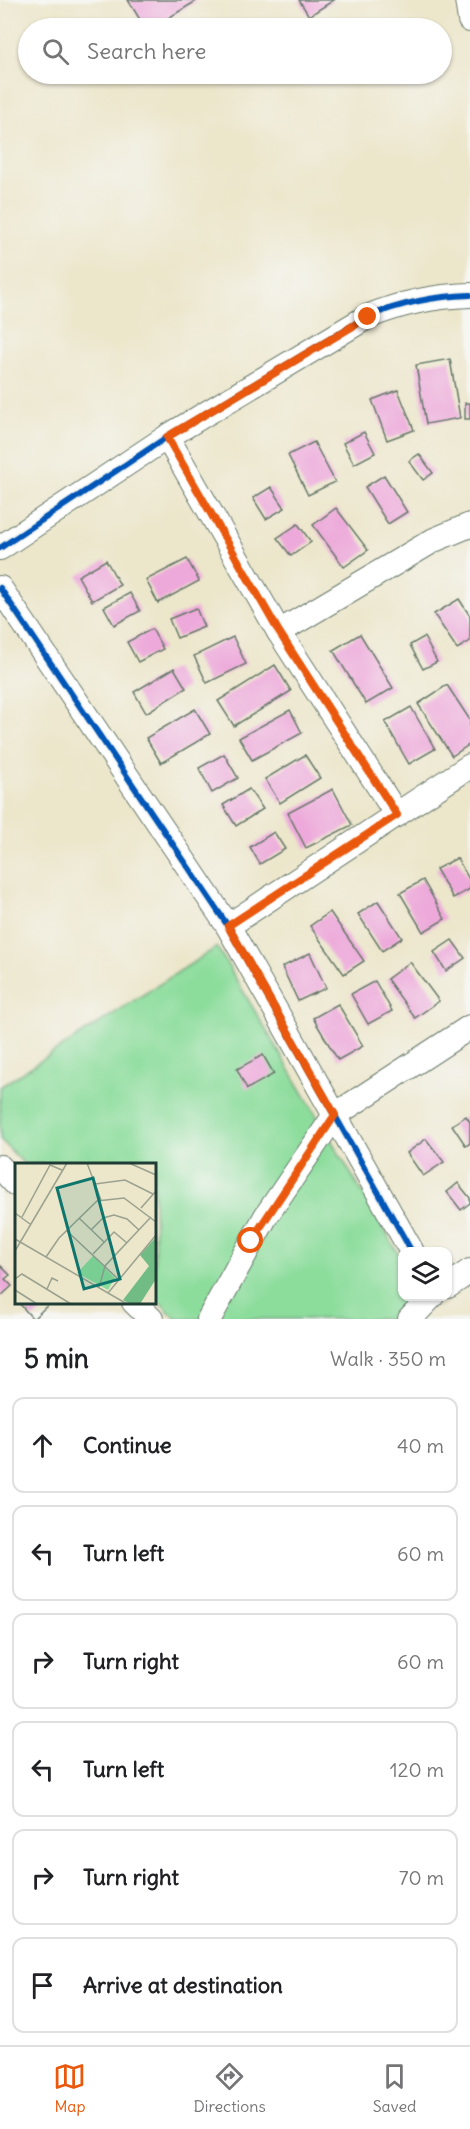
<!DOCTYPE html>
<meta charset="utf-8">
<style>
:root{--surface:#fff;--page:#f2f2f2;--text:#202124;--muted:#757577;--line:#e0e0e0;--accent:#ea580c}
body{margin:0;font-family:Delius,sans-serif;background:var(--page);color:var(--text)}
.controls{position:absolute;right:18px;bottom:18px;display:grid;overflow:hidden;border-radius:12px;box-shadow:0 2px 4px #0004}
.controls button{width:54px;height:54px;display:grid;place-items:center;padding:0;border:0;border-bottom:2px solid var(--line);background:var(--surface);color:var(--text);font:30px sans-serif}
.stop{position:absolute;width:18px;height:18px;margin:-14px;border:4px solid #ea580c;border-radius:50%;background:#fff}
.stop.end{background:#ea580c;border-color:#fff;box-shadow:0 2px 6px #0008}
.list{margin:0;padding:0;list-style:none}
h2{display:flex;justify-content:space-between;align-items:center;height:78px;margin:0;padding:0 24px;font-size:26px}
h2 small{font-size:20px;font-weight:400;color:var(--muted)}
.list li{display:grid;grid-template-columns:39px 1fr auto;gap:18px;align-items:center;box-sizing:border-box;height:96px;margin:0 12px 12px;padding:0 12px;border:2px solid var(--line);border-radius:12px}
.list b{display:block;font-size:22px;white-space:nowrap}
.list em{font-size:20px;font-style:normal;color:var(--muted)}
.icon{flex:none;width:33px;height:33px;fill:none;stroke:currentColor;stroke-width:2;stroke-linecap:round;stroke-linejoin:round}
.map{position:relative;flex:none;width:470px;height:1319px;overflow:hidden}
.search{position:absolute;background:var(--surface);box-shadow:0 2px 4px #0004;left:18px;right:18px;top:18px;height:66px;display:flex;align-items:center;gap:15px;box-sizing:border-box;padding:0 21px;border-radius:33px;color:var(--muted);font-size:22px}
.sheet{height:726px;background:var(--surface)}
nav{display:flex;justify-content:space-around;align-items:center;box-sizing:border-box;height:84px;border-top:2px solid var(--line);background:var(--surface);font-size:16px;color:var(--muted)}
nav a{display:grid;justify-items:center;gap:3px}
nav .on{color:var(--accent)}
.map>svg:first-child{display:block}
</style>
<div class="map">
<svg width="470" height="1319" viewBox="0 0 470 1319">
<rect width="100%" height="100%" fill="#f6f6f2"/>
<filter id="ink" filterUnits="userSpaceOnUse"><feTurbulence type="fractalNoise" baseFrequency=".0167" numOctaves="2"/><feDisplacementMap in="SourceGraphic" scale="12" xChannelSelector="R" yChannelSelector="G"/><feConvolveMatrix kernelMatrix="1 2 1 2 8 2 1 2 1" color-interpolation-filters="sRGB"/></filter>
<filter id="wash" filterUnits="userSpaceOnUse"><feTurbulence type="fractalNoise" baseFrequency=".008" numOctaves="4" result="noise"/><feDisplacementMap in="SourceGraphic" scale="24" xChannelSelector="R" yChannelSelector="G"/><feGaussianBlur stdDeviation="1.35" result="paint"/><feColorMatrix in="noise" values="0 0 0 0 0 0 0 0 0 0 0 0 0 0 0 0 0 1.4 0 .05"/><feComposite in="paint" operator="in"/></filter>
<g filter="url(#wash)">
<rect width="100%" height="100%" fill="#ece6cb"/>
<!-- green -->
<path fill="#8cdd9c" stroke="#568d68" stroke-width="1.5" d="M 217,947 L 402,1260 L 402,1296 L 414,1297 L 390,1319 L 176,1319 L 155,1297 L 154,1164 L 24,1164 L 0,1139 L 0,1087 Z"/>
<g id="blocks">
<!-- building -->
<g fill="#eda9da">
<path d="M 128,0 L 198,0 L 152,28 L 145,28 Z"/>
<path d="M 299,0 L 334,0 L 309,16 Z"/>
<path d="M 450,359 L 460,418 L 426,424 L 416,365 Z"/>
<path d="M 398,390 L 414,430 L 387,440 L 372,400 Z"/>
<rect x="465" y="403" width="5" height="16"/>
<path d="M 364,432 L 375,453 L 354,464 L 343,443 Z"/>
<path d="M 314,442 L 335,482 L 308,495 L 288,455 Z"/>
<path d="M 419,454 L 433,473 L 423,480 L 409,461 Z"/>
<path d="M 384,475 L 407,512 L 388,524 L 365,487 Z"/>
<path d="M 271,487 L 285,508 L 266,519 L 253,498 Z"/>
<path d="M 336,508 L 368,550 L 344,567 L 313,525 Z"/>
<path d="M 298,524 L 311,542 L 291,556 L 277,538 Z"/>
<path d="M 187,559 L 199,581 L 158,603 L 146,580 Z"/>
<path d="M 106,560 L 120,585 L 92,601 L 78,576 Z"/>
<path d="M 130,593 L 140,611 L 114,625 L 104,607 Z"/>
<path d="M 459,599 L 470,616 L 470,641 L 457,649 L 434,614 Z"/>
<path d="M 196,608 L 204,627 L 177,638 L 169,619 Z"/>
<path d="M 152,629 L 163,649 L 138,662 L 127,642 Z"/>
<path d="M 360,634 L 393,688 L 366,704 L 333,650 Z"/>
<path d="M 233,637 L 246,664 L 207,683 L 194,656 Z"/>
<path d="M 424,637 L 437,662 L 423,669 L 410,645 Z"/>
<path d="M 275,665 L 291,691 L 234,726 L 218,701 Z"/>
<path d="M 174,668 L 186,688 L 146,713 L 134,692 Z"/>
<path d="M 447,685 L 470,720 L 470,744 L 452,756 L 418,704 Z"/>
<path d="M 411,707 L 435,749 L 409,764 L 385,722 Z"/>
<path d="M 195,709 L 210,734 L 161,763 L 146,738 Z"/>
<path d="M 290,710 L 302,733 L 252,760 L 239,738 Z"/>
<path d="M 224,754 L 238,778 L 212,793 L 199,768 Z"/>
<path d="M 305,755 L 320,778 L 280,803 L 265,779 Z"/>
<path d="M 249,789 L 263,809 L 236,826 L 223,805 Z"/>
<path d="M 333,789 L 352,825 L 306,848 L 288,813 Z"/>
<path d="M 274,832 L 285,849 L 260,864 L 250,847 Z"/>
<path d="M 457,858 L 470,881 L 470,889 L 453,898 L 436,869 Z"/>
<path d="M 423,880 L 445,919 L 423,932 L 400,893 Z"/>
<path d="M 378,901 L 402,938 L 382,951 L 358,914 Z"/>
<path d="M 330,912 L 364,961 L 344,974 L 310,926 Z"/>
<path d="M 452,940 L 465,958 L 446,971 L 434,952 Z"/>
<path d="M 310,953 L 326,988 L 298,1001 L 282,967 Z"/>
<path d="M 410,962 L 439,1001 L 415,1018 L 387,979 Z"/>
<path d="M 375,981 L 392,1011 L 368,1024 L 351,994 Z"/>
<path d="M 338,1004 L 363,1046 L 338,1060 L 313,1018 Z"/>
<path d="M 263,1055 L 274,1074 L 247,1089 L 237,1069 Z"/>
<path d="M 466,1116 L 470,1122 L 470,1143 L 466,1146 L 452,1125 Z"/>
<path d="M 426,1139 L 444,1162 L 423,1176 L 407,1153 Z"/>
<path d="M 458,1183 L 470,1198 L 470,1203 L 461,1210 L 447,1192 Z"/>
<path d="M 1,1266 L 10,1275 L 5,1279 L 12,1286 L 0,1297 Z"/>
<path d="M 18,1302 L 51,1302 L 33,1319 Z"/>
</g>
</g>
</g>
<g filter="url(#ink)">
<use href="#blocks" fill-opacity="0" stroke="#677869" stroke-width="1.5"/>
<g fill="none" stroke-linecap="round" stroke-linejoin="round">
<defs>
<g id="street">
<path d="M 467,0 L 470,20"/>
<path d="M 167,437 L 279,632 L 397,815"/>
<path d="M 0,548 L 167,437 L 367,317 C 401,303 433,296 470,295"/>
<path d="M 0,588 L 228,926 L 412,1252"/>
<path d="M 279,632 L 434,540 L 470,525"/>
<path d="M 228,926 L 470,766"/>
<path d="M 0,1167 L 16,1184"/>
<path d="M 448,1286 L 470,1271"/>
<path d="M 134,1302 L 151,1319"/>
<path d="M 209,1319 L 266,1216 L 335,1115 L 470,1027"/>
<path d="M 410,1319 L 432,1296"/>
</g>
</defs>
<!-- street casing -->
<use href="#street" stroke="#677869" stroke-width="26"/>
<!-- street -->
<use href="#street" stroke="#fff" stroke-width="24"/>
<defs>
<g id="cycleway">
<path d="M 0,548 L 167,437 L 367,317 C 401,303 433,296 470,295"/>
<path d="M 0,588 L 228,926 L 412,1252"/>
</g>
</defs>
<!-- cycleway casing -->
<use href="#cycleway" stroke="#f6f6f2" stroke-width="10"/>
<!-- cycleway -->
<use href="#cycleway" stroke="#0057b8" stroke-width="6"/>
</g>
</g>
<g fill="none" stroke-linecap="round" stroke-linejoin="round" filter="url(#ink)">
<!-- route -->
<path stroke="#ea580c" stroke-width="8" d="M 251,1241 L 335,1115 L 228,926 L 397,815 L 279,632 L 167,437 L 368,317"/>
</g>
<!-- overview -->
<g transform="translate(15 1163)">
<rect width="141" height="141" fill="#ece6cb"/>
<path d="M 78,93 L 100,115 L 93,127 L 62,110 Z" fill="#8cdd9c"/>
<path d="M 141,74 L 141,116 L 125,141 L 115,141 L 108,137 L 134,103 L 125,92 Z" fill="#71bc84"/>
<path fill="none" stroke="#9aa28f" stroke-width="1.5" d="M 72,0 L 86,37M 114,0 L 141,12M 80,21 L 110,17 L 138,31M 126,45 L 141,28M 0,50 L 15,61M 7,54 L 35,2 L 47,7M 64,55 L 89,79M 76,67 L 88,55 L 99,52 L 112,56 L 124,67M 52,68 L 102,115M 0,76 L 112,141M 0,88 L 52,0M 78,91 L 99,69 L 112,80M 31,94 L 44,75 L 82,38 L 109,35 L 141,59M 0,116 L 7,111 L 56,141M 84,125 L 90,103 L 136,54M 32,126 L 37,115 L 43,118M 0,127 L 22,141M 93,130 L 141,72"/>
<path fill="#0f766e" fill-opacity="0.15" stroke="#0f766e" stroke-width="3" d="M 78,15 L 105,116 L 69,126 L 42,25 Z"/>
<rect width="141" height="141" fill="none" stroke="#1f3d34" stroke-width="3"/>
</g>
</svg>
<div class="controls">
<button><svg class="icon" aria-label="layers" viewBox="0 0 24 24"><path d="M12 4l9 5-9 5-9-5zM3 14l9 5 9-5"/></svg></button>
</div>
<div class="stop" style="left:251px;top:1241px"></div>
<div class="stop end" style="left:368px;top:317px"></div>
<div class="search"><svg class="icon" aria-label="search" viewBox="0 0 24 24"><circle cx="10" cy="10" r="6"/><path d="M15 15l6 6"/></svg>Search here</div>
</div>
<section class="sheet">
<h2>5 min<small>Walk · 350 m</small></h2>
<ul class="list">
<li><svg class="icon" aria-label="ahead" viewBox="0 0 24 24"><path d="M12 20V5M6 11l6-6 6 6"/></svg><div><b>Continue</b></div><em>40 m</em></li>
<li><svg class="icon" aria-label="left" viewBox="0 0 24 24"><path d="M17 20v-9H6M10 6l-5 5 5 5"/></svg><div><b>Turn left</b></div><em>60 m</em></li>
<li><svg class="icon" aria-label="right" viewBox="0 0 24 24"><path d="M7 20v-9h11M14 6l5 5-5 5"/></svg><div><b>Turn right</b></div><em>60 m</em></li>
<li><svg class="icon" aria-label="left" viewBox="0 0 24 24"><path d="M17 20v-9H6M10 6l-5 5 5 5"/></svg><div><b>Turn left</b></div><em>120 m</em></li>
<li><svg class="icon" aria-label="right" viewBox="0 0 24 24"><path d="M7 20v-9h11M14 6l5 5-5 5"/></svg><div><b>Turn right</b></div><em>70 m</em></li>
<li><svg class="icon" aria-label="arrive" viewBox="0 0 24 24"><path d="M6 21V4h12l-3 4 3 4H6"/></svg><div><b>Arrive at destination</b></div></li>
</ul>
</section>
<nav>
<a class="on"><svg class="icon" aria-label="map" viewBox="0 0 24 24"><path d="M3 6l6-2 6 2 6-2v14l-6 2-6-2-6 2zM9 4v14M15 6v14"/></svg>Map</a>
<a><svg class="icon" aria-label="directions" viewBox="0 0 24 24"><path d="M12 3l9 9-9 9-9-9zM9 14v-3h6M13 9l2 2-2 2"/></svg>Directions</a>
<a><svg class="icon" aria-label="saved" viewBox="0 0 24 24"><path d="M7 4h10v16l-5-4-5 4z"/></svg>Saved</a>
</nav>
